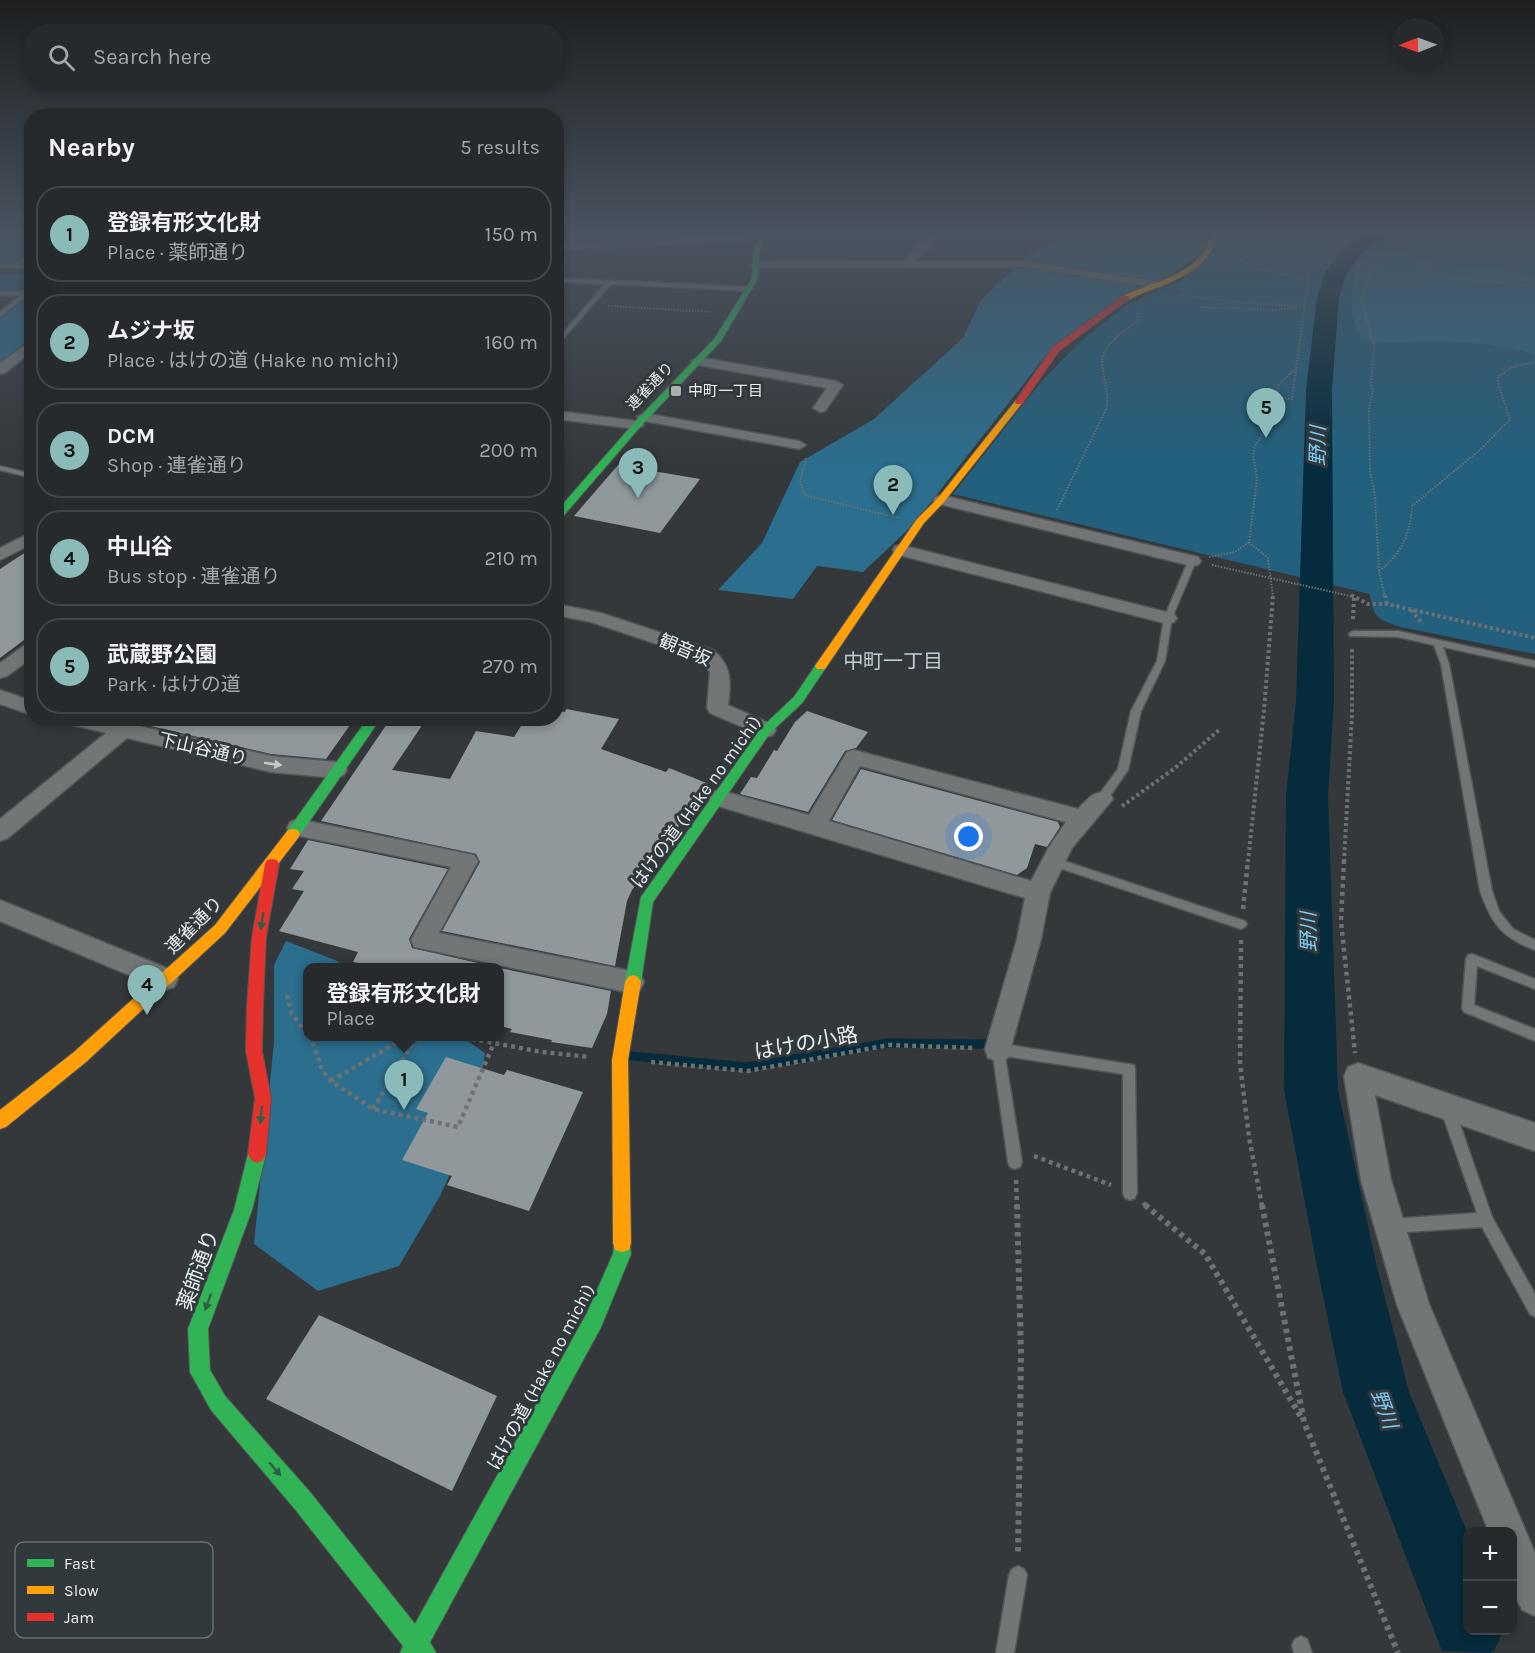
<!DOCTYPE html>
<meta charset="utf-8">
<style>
:root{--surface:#272a2c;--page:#2f3234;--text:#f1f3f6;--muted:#a4a7a9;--line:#434648;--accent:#8bbbb9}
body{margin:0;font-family:Karla,"Noto Sans JP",sans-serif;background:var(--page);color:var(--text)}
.controls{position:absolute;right:18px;bottom:18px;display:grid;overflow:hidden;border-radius:12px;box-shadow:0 3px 9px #0003}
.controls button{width:54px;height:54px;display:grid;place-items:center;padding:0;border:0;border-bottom:2px solid var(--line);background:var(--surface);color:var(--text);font:30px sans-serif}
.compass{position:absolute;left:1391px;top:18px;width:54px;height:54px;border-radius:50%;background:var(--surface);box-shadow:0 3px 9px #0003;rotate:269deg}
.you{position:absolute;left:969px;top:837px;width:21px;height:21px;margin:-15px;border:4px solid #fff;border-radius:50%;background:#1a73e8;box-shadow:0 0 0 9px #1a73e833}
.badge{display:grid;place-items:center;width:39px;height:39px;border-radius:50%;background:var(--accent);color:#111;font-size:20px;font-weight:700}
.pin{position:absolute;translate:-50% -50px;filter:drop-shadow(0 2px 3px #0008)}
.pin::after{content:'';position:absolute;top:32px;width:21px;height:18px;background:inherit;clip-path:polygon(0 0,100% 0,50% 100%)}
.popup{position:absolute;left:303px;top:963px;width:201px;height:78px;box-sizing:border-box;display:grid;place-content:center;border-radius:12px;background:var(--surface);filter:drop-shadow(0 2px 4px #0005);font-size:20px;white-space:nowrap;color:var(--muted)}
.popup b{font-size:22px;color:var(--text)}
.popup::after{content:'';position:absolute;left:50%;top:100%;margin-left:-12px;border:12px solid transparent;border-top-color:var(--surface)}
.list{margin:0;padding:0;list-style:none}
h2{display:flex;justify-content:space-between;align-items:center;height:78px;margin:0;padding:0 24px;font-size:26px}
h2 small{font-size:20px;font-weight:400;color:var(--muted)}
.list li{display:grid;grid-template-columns:39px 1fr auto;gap:18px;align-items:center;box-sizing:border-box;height:96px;margin:0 12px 12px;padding:0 12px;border:2px solid var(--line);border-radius:24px}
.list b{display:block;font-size:22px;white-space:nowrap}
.list p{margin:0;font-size:20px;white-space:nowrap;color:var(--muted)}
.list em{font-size:20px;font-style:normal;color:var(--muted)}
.icon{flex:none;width:33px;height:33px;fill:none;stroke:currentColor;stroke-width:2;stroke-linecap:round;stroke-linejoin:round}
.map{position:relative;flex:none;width:1535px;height:1653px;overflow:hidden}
.search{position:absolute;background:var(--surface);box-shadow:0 3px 9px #0003;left:24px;top:24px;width:540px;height:66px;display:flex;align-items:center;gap:15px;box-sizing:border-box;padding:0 21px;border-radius:24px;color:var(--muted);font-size:22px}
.panel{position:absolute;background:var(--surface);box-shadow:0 3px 9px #0003;left:24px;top:108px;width:540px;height:618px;border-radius:24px}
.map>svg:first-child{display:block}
</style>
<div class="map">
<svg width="1535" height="1653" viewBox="0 0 1535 1653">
<rect width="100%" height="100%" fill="#34383a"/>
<!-- built -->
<path fill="#323f46" d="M 0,235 L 31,235 L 31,337 L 0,363 Z"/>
<!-- green -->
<g fill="#22607d">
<path d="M 0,235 L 31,235 L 31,247 L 9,265 L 0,265 Z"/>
<path d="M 1221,235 L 1535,235 L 1535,654 L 1400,627 C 1378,619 1373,618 1370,594 L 953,494 L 1041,382 L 1081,341 L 1127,305 L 1183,279 Z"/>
<path d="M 31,274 L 31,278 L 16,291 L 0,291 L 0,275 Z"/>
</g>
<!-- forest -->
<g fill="#2b6e8d">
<path d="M 1071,235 L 1209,235 L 1209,249 L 1047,354 L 913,525 L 863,572 L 817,566 L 793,599 L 718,590 L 762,543 L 800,462 L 874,419 L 963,338 L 981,300 L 1035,249 Z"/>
<path d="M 1371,251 L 1409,254 L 1448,265 L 1523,272 L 1535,276 L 1535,355 C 1498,341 1445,341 1406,342 C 1389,342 1377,343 1360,340 L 1352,314 L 1353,268 Z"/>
<path d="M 31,299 L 31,337 L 0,363 L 0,318 L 18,303 Z"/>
<path d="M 286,941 L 335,960 L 345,967 L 308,968 L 308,1036 L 462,1037 L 485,1053 L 475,1118 L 440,1196 L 399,1266 L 318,1291 L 254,1244 L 274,1042 L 274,965 Z"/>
</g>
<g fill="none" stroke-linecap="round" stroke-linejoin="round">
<!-- stream -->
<path stroke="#052b3c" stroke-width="9" d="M 632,1056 L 747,1067 L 888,1043 L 986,1044"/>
<!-- river -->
<path fill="#052b3c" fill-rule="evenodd" d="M 1363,235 L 1387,235 L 1361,254 L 1347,273 L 1339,297 L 1332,390 L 1334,701 L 1328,795 L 1338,1090 L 1377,1267 L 1409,1392 L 1468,1534 L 1468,1630 L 1503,1630 L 1494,1651 L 1490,1653 L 1442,1651 L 1343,1392 L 1317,1267 L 1284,1090 L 1286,795 L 1296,701 L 1306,390 L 1317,297 L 1325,272 L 1347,246 Z"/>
</g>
<!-- building -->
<g fill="#90989c">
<path d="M 618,465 L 700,479 L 660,533 L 574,516 Z"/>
<path d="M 32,548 L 32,634 L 0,658 L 0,569 Z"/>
<path d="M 566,709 L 619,719 L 601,749 L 666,772 L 669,768 L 709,784 L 632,890 L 627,901 L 615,966 L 442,931 L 480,862 L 476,854 L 321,821 L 391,718 L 427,718 L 392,770 L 450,779 L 476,731 L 514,737 L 526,718 L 556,718 L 556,711 L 565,712 Z"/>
<path d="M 807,711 L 868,732 L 856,748 L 845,751 L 808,812 L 740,794 L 751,777 L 757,778 L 774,750 L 777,751 L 795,722 Z"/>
<path d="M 134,718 L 242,718 L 259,722 L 262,718 L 355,718 L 326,759 L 271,754 L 133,722 Z"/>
<path d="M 861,769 L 1058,822 L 1060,827 L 1047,847 L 1035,844 L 1027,868 L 1017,875 L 832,820 Z"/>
<path d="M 308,840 L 448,869 L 409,939 L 412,948 L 500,968 L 390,968 L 353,962 L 358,952 L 279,931 L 304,891 L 292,889 L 304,871 L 290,869 Z"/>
<path d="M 500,968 L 611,991 L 607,1014 L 592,1048 L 551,1042 L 552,1040 L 510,1032 L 512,1029 L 500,1026 Z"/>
<path d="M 446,1057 L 504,1075 L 507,1070 L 583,1092 L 529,1211 L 447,1185 L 452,1176 L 402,1160 L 428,1113 L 416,1109 Z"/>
<path d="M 319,1315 L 497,1396 L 452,1491 L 266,1399 Z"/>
</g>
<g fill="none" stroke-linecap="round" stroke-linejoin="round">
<defs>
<g id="lane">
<path d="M 32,252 L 32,256 L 20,264 L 32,264 L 32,268 L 0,268 L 0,264 L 13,264 Z"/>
<path d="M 556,278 L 750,287 L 753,289 L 750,291 L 611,284 L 556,347 L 556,341 L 605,284 L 556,282 Z"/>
<path d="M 32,287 L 32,292 L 0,317 L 0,312 L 21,295 L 0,296 L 0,292 L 26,291 Z"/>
<path d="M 0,466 L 32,474 L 32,478 L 0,470 Z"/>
<path d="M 1189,559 L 1195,559 L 1196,561 L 1172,618 L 1165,661 L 1141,711 L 1128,770 L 1106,802 L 1098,802 L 1097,799 L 1098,796 L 1118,769 L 1131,711 L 1157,661 L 1164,618 Z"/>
<path d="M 1353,631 L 1398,631 L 1535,661 L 1535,667 L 1443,647 L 1449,664 L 1492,891 L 1499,911 L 1513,929 L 1535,940 L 1535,950 C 1501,937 1492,924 1480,891 L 1441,664 L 1434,645 L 1398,637 L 1350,636 L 1349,634 Z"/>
<path d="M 1052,857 L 1245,921 L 1247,924 L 1245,927 L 1241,929 L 1048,864 L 1047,861 L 1048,858 Z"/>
<path d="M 1472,954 L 1535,979 L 1535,989 L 1477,966 L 1474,1005 L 1535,1029 L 1535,1041 L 1464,1012 L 1462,1008 L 1466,959 L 1468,955 Z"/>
<path d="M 998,1043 L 1134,1065 L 1135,1069 L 1137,1193 L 1135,1198 L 1130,1200 L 1125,1198 L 1123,1193 L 1123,1074 L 1005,1056 L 1022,1162 L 1020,1167 L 1015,1169 L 1010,1167 L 1008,1162 L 992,1049 L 994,1045 Z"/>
<path d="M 1448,1104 L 1453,1106 L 1455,1110 L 1492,1217 L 1535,1294 L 1535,1317 L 1530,1314 L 1482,1227 L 1392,1233 L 1387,1231 L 1385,1226 L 1387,1221 L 1392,1219 L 1477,1213 L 1441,1110 L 1443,1106 Z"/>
<path d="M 1018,1566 L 1024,1569 L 1027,1575 L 1014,1653 L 996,1653 L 1009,1575 L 1012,1569 Z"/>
<path d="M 1301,1636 L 1307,1639 L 1312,1653 L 1294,1653 L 1292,1645 L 1295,1639 Z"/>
</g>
<g id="street">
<path d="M 727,235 L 768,236 L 763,239 L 556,250 L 556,244 Z"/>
<path d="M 929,235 L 940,235 L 916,261 L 1024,261 L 1158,282 L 1164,285 L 1158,288 L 1024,267 L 756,268 L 750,265 L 756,262 L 905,261 L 913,249 Z"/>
<path d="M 32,340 L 32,351 L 5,373 L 0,374 L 0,363 Z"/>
<path d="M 698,357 L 836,381 L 843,385 L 825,411 L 820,412 L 813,408 L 827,388 L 693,364 L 691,361 Z"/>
<path d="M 556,411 L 637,421 L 644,425 L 637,429 L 556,419 Z"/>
<path d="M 644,413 L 799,441 L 806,445 L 799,449 L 639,420 L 637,417 Z"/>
<path d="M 941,495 L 1198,557 L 1201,561 L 1198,565 L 1192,566 L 935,503 L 933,500 L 935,497 Z"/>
<path d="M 32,532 L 32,544 L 0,560 L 0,548 Z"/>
<path d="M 901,545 L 1174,614 L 1177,618 L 1174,622 L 1168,624 L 895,554 L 893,550 L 895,546 Z"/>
<path d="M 556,604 L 601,613 L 713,650 C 732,666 731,681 728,705 L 773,725 L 776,730 L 773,735 L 766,737 L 710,713 L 707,708 L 710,672 L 699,658 L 591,622 L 556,615 Z"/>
<path d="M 32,643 L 32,658 L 7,676 L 0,678 L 0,663 L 25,645 Z"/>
<path d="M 0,690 L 32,701 L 32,715 L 0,704 Z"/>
<path d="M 62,718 L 105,718 L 271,756 L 336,762 L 344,765 L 347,770 L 344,775 L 336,778 L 271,772 L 127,738 L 8,838 L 0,841 L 0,819 L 106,733 L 65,723 Z"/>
<path d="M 854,750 L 1078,809 C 1088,799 1095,789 1110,793 L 1113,799 L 1072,848 L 1050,893 L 1041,939 L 1008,1058 L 998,1061 L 988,1058 L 985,1049 L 1017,939 L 1025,898 L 711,804 L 708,798 L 711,792 L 719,790 L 809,815 L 847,752 ZM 860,766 L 1066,822 L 1049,847 L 1031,881 L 829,821 Z"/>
<path d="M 298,819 L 474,855 L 478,861 L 439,933 L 631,971 L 640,974 L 644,982 L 640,990 L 631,993 L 414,947 L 411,940 L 451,867 L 290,834 L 287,828 L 290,822 Z"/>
<path d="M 0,900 L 174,971 L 178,979 L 174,987 L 165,990 L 0,921 Z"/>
<path d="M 1358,1063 L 1535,1123 L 1535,1151 L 1375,1095 L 1391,1180 L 1429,1304 L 1535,1553 L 1535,1616 L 1522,1610 L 1512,1589 L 1512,1532 L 1489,1532 L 1397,1305 L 1361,1180 L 1344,1076 L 1348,1067 Z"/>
</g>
<g id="fast">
<path d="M 760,235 L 766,235 L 759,252 L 758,278 L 721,341 L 640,427 L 559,521 L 556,522 L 556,512 L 634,423 L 715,338 L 752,278 L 753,252 Z"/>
<path d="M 821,662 L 827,666 L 802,703 L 770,733 L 653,902 L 641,982 L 638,987 L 633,989 L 628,987 L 625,982 L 641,897 L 762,727 L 794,697 L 817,663 Z"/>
<path d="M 368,718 L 381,718 L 298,838 L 288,838 L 286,834 L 288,830 Z"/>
<path d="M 257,1145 L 263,1148 L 266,1154 L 252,1210 L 208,1329 L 210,1370 L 225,1396 L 310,1492 L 415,1624 L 587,1313 L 613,1254 L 615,1236 L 622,1234 L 629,1236 L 631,1254 L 601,1327 L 430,1642 L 436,1653 L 400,1653 L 403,1646 L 294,1508 L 211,1410 L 190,1372 L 188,1329 L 234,1210 L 248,1154 L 251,1148 Z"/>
</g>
<g id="slow">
<path d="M 1211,235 L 1217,235 C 1209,276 1162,283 1130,299 L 1124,299 L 1124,295 C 1156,281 1202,274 1211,235 Z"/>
<path d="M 1016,400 L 1023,402 L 944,502 L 924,523 L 825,669 L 817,669 L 815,666 L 817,663 L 917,519 L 938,498 Z"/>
<path d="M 293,829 L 298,830 L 300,834 L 298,838 L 225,933 L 86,1062 L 6,1127 L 0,1129 L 0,1110 L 74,1052 L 215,925 L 288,830 Z"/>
<path d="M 633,975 L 638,977 L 641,982 L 628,1060 L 631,1243 L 629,1250 L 622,1252 L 615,1250 L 613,1243 L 612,1060 L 625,982 L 628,977 Z"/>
</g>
<g id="jam">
<path d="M 1124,295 L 1131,297 L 1059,351 L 1022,404 L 1016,404 L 1015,402 L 1053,347 Z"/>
<path d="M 272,859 L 277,860 L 279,864 L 266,937 L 263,1006 L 262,1051 L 271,1098 L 266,1154 L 263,1160 L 257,1163 L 251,1160 L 248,1154 L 255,1098 L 246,1051 L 247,1006 L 252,937 L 265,864 L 267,860 Z"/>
</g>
</defs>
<!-- lane casing -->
<use href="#lane" stroke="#515557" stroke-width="3"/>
<!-- street casing -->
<use href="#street" stroke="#515557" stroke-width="3"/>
<!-- fast casing -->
<use href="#fast" stroke="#515557" stroke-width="2"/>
<!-- slow casing -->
<use href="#slow" stroke="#515557" stroke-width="2"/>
<!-- jam casing -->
<use href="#jam" stroke="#515557" stroke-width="2"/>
<!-- path-far3 -->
<g stroke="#6e7173" stroke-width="2" stroke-dasharray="1.5 1.5" stroke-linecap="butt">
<path d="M 1438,235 L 1421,248 L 1414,260 L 1429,272 L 1458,279 L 1535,286"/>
<path d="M 1515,235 L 1535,264"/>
<path d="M 0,241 L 32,237"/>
<path d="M 1230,253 L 1251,267 L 1307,280"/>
<path d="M 1180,295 L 1247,303 L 1305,306"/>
<path d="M 608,306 L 712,312"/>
<path d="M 1200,307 L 1273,310 L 1298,307"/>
<path d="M 1273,396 L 1292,399 L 1309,274 L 1349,235"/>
<path d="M 806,458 L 800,481 L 804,495 L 899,518"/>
<path d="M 1057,510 L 1106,409 C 1110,392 1103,379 1102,362 C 1102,345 1126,330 1138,320 L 1138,311"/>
<path d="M 1249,542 L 1268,558 L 1273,597"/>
<path d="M 1209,557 L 1235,552 L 1249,542 L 1257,479 L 1253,455 L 1255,446 L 1270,423 L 1270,407 L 1279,384 L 1296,368"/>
<path d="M 1212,565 L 1355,597"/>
<path d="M 1379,571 C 1402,553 1410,535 1412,506 L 1481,449 L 1510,419 L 1499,387 L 1498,377 L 1512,367 L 1535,362"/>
<path d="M 1385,597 L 1379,571 L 1375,497 L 1370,471 L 1369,406 L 1373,391 L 1371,385 L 1374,346 L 1361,299 L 1370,273 L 1390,251 L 1414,235"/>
</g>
<!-- path-far2 -->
<g stroke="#6e7173" stroke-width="4" stroke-dasharray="3 3" stroke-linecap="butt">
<path d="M 1351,595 L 1368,604 L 1387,604 L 1535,638"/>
<path d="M 1385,595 L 1387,604"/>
<path d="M 1411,610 L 1423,624"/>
<path d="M 1353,619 L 1354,596"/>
<path d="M 1122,806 L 1175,768 L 1219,730"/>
<path d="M 1248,862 L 1264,710 L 1273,595"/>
<path d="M 1344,862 L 1352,714 L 1352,647"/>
</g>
<!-- path-far1 -->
<g stroke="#6e7173" stroke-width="4.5" stroke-dasharray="4 4" stroke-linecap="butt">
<path d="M 1344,860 L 1341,922 L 1355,1053"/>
<path d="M 1243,909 L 1248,860"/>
<path d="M 1241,940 L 1240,1064 L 1249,1137 L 1262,1206"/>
<path d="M 287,995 L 292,1014 L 308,1036"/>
<path d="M 308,1036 L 313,1043 L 322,1070 L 331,1081 L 373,1109 L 458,1127 L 494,1043"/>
<path d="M 456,1036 L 542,1052 L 590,1057"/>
<path d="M 651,1062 L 748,1071 L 889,1045 L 974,1048"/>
<path d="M 331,1081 L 396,1043 L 451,1036"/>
<path d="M 373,1109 L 414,1041"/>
<path d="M 1034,1156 L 1111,1185"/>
<path d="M 1016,1180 L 1017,1206"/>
<path d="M 1143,1203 L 1147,1206"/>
</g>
<!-- path -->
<g stroke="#6e7173" stroke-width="6" stroke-dasharray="4.5 4.5" stroke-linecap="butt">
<path d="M 1017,1205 L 1021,1354 L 1018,1556"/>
<path d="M 1145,1205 L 1205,1254 L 1302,1419"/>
<path d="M 1262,1205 L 1304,1422 L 1398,1653"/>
</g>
<!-- lane -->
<use href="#lane" fill="#737677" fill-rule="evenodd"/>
<!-- street -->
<use href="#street" fill="#737677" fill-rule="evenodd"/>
<!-- fast -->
<use href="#fast" fill="#30b455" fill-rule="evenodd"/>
<!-- slow -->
<use href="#slow" fill="#ff9f0a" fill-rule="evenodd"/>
<!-- jam -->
<use href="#jam" fill="#e5322d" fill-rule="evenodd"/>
</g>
<!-- one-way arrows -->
<defs><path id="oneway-solid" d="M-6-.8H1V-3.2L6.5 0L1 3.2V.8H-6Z" transform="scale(1.5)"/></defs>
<use fill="#c5c9cc" href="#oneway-solid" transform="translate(273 764) rotate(8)"/>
<g fill="#315e44">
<use href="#oneway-solid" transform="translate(262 921) rotate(100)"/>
<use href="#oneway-solid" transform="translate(261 1115) rotate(96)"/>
<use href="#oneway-solid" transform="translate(208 1302) rotate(110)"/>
<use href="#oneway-solid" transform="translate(275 1469) rotate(49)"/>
</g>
<!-- sky -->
<linearGradient id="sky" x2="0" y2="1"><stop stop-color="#1d1f20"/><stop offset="0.5" stop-color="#4a5360"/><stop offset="1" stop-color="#4a5360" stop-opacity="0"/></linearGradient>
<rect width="1535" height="466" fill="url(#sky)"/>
<!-- markers -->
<rect fill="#a9aeb0" stroke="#31393d" stroke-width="2" x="670" y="385" width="12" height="12" rx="3"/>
<g text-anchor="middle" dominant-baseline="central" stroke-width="6" stroke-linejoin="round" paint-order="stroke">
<!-- far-street labels -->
<g font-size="15" fill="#e8edf0" stroke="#31393d">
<text transform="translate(650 386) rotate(-46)">連雀通り</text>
</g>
<!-- far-poi labels -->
<g font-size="15" fill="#e8edf0" stroke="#31393d" text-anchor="start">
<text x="688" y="391">中町一丁目</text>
</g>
<!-- street labels -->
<g font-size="18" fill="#e8edf0" stroke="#31393d">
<text transform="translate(685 650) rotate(23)">観音坂</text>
<text transform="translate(203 749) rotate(13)">下山谷通り</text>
<text transform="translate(696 802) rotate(-54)">はけの道 (Hake no michi)</text>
<text transform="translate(194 925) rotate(-45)">連雀通り</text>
<text transform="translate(541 1377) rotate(-62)">はけの道 (Hake no michi)</text>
</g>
<!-- water labels -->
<g font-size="20" font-style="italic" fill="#7ccbf5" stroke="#31393d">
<text transform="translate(1318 446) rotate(-89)">野川</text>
<text transform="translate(1309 932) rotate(-91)">野川</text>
<text transform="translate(1384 1409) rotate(70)">野川</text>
</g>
<!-- neighbourhood labels -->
<g font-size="20" fill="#c3cdd3" stroke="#31393d">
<text x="893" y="661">中町一丁目</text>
</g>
<!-- near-street labels -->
<g font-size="21" fill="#e8edf0" stroke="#31393d">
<text transform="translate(806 1043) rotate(-10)">はけの小路</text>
<text transform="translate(198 1270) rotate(-70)">薬師通り</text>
</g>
</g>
<!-- legend -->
<rect x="15" y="1542" width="198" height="96" rx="9" fill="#31393d" stroke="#686f73" stroke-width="1.5"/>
<rect x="27" y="1559" width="27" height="8" fill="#30b455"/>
<rect x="27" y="1586" width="27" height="8" fill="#ff9f0a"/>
<rect x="27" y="1613" width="27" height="8" fill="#e5322d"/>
<g font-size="16" fill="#e8edf0">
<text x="64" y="1569">Fast</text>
<text x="64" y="1596">Slow</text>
<text x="64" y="1623">Jam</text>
</g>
</svg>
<div class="controls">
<button>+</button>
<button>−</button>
</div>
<svg class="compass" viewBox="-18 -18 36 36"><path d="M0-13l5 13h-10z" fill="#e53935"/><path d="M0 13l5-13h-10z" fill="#a4a7a9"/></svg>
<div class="you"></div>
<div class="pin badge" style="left:404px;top:1110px">1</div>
<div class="popup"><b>登録有形文化財</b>Place</div>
<div class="pin badge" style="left:893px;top:515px">2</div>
<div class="pin badge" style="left:638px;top:498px">3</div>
<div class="pin badge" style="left:147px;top:1015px">4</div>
<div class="pin badge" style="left:1266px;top:438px">5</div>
<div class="search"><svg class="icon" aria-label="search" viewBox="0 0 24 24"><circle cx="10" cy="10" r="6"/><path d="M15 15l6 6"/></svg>Search here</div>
<section class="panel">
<h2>Nearby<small>5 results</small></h2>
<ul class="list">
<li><span class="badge">1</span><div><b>登録有形文化財</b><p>Place · 薬師通り</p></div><em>150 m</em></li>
<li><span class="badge">2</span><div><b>ムジナ坂</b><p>Place · はけの道 (Hake no michi)</p></div><em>160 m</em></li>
<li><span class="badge">3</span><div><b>DCM</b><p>Shop · 連雀通り</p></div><em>200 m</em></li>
<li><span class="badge">4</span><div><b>中山谷</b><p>Bus stop · 連雀通り</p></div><em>210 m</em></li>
<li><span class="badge">5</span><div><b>武蔵野公園</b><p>Park · はけの道</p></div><em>270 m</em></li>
</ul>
</section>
</div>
